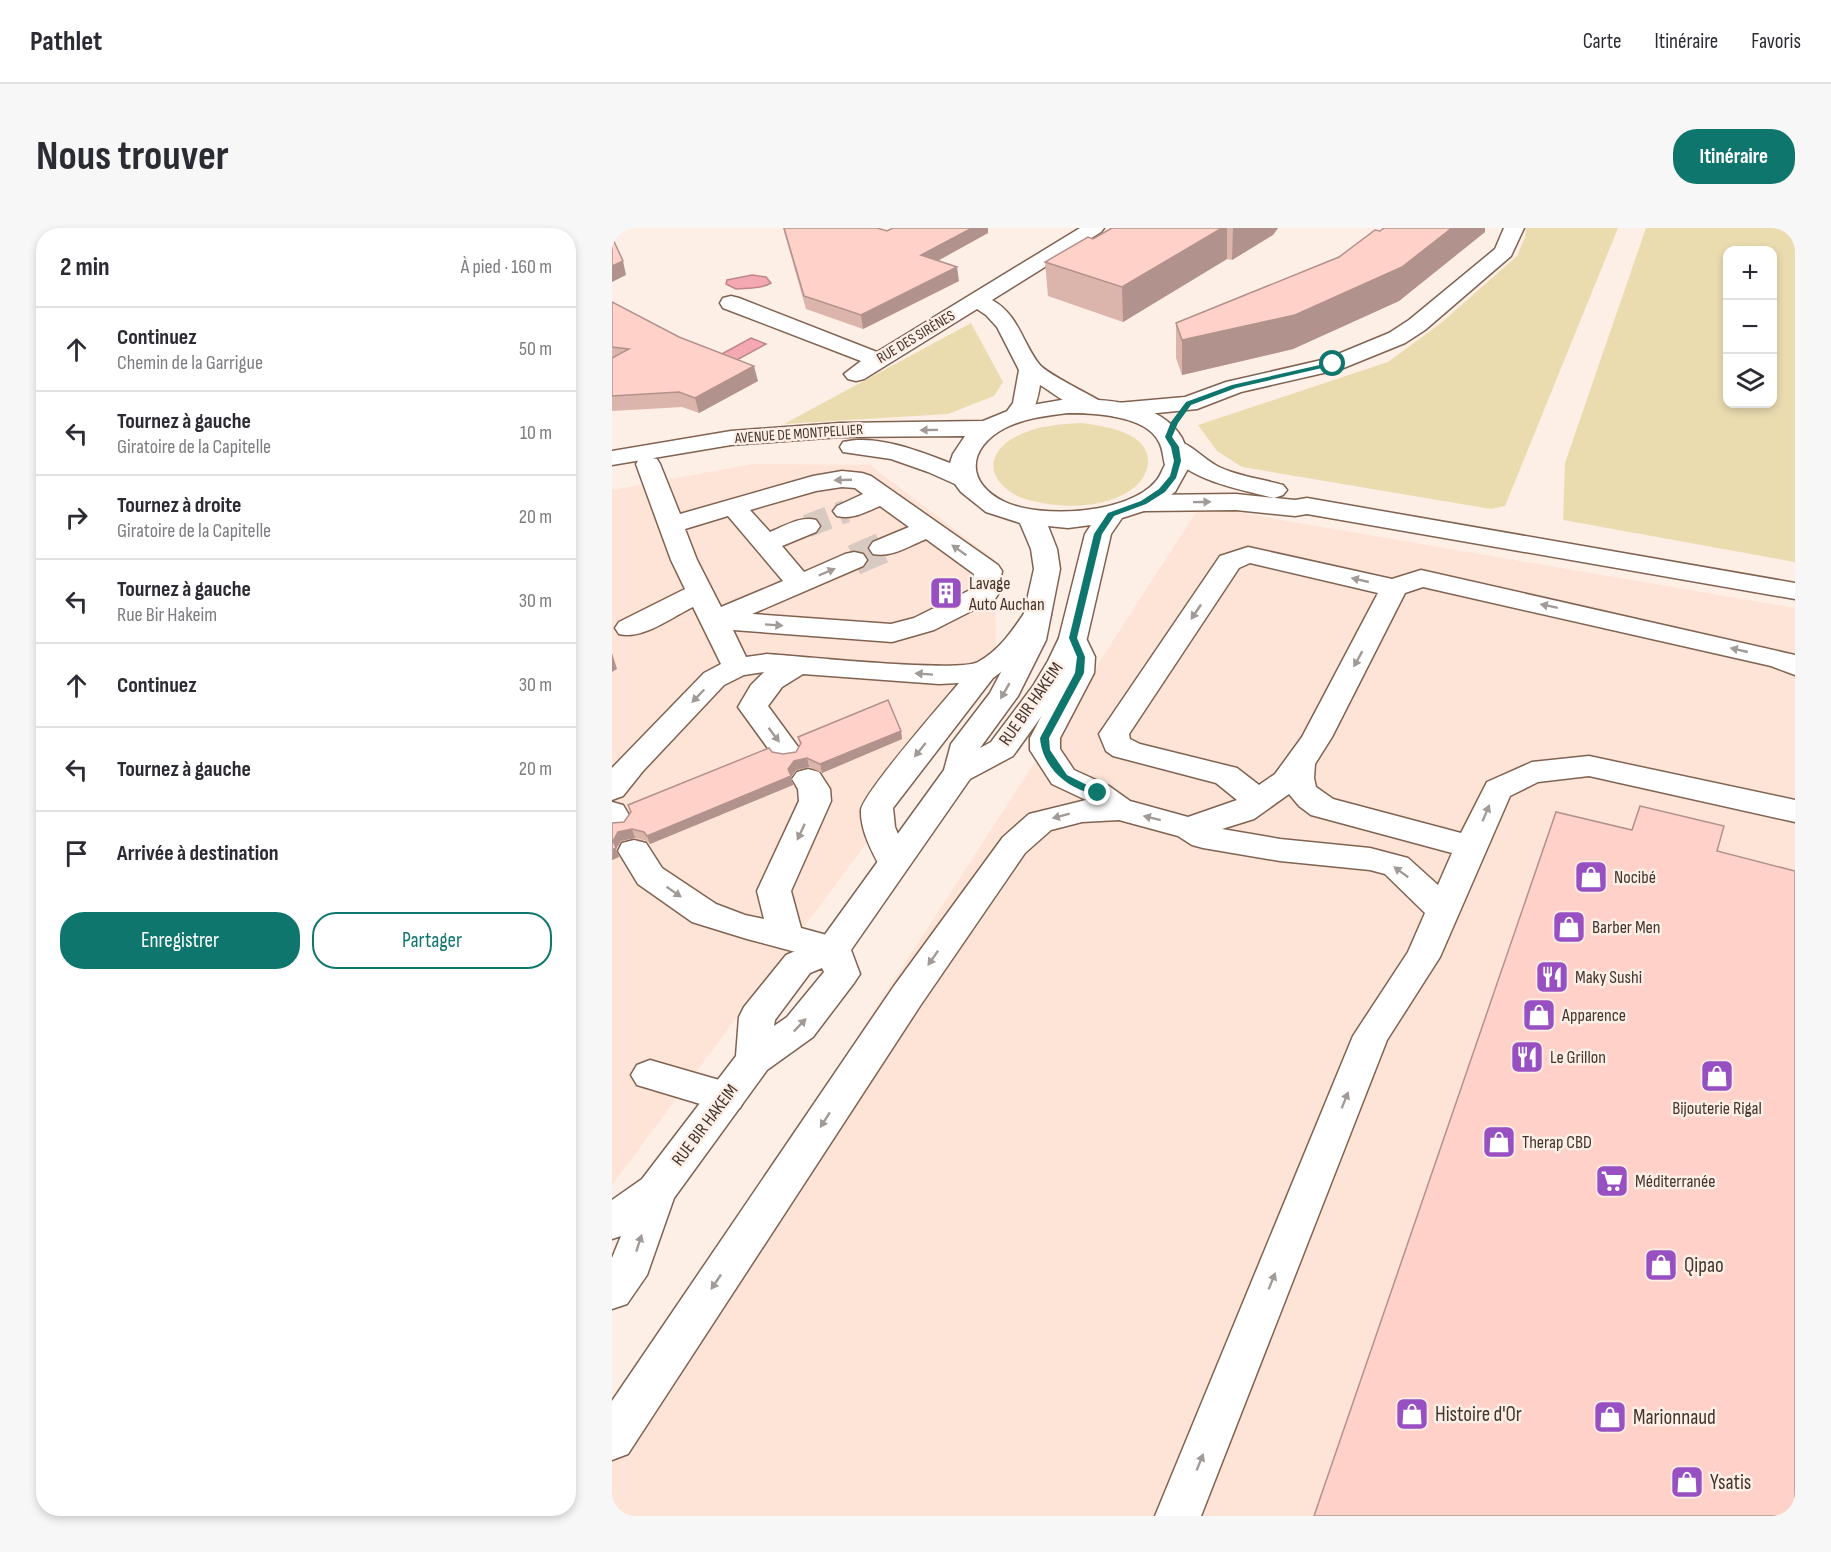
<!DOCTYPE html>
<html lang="fr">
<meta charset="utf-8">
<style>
:root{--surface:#fff;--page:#f7f7f7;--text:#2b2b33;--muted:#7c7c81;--line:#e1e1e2;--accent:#0f766e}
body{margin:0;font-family:"Sofia Sans Condensed",sans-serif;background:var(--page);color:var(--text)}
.controls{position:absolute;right:18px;top:18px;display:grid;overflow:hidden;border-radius:12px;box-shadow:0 3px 9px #0003}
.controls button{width:54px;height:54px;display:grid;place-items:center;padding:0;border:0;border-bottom:2px solid var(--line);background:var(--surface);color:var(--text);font:30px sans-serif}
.stop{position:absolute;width:18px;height:18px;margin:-14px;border:4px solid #0f766e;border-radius:50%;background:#fff}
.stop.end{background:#0f766e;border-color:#fff;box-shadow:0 2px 6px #0008}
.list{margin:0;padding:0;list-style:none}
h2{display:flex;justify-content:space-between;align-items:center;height:78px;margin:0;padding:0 24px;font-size:26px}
h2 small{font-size:20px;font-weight:400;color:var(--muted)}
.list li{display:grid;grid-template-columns:39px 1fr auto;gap:18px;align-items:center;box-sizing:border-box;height:84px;padding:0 24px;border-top:2px solid var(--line)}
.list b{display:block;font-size:22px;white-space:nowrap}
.list p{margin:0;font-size:20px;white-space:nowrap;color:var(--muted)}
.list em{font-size:20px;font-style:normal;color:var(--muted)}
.actions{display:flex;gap:12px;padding:18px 24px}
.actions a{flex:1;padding:14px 0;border:2px solid var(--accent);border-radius:24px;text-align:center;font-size:21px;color:var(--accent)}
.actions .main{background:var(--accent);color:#fff}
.icon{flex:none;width:33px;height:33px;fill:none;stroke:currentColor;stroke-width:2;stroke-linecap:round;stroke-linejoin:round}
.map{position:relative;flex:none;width:1183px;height:1288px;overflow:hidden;border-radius:24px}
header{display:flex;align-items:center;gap:36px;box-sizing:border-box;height:84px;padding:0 30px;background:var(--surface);border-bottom:2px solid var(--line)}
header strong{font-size:28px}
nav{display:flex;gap:33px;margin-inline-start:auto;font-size:21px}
.intro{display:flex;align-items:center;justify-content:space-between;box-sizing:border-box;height:144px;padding:0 36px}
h1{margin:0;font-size:42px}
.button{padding:15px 27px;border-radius:24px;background:var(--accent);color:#fff;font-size:21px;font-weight:700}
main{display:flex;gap:36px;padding:0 36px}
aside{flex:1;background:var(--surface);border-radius:24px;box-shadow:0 3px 9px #0003}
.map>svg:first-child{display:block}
</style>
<header>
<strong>Pathlet</strong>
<nav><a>Carte</a><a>Itinéraire</a><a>Favoris</a></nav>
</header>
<div class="intro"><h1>Nous trouver</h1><a class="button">Itinéraire</a></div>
<main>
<aside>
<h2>2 min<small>À pied · 160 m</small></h2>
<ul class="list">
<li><svg class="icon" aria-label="ahead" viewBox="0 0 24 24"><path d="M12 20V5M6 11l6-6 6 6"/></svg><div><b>Continuez</b><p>Chemin de la Garrigue</p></div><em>50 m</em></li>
<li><svg class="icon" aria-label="left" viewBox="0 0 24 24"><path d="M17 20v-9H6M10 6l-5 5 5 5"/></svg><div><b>Tournez à gauche</b><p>Giratoire de la Capitelle</p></div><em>10 m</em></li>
<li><svg class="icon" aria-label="right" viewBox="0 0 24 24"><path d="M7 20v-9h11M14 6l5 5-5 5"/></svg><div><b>Tournez à droite</b><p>Giratoire de la Capitelle</p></div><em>20 m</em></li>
<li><svg class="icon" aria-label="left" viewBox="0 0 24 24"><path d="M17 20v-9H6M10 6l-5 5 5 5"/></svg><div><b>Tournez à gauche</b><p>Rue Bir Hakeim</p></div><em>30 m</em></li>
<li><svg class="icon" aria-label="ahead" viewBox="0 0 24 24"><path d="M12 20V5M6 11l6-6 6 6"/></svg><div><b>Continuez</b></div><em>30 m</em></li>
<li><svg class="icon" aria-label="left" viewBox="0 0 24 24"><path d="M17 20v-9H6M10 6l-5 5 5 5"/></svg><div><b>Tournez à gauche</b></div><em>20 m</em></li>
<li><svg class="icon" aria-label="arrive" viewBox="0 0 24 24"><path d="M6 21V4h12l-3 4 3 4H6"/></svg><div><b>Arrivée à destination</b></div></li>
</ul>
<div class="actions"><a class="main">Enregistrer</a><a>Partager</a></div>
</aside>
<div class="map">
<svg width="1183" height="1288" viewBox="0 0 1183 1288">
<rect width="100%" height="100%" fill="#fdeee6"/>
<!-- built -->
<g fill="#fee4d6">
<path d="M 140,236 L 258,237 L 383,332 L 384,441 L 0,957 L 0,262 Z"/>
<path d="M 588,278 L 1183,380 L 1183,1288 L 0,1288 L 0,1189 Z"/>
</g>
<!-- green -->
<g fill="#ebdcb0" fill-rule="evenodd">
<path d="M 914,0 L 1006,0 L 893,278 L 879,281 L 630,239 L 605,223 L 586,197 L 776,134 L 829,95 L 905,28 L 913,9 Z"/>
<path d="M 1034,0 L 1183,0 L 1183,334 L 951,292 L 953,235 ZM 1116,22 L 1160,22 L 1160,176 L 1116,176 Z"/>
<path d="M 359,95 L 391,154 L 382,168 L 336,186 L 172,196 Z"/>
<path d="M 469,195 C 492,198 539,204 536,236 C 535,243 531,251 526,256 C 499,282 449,281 417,272 C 382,263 365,230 403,209 C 424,198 446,196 469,195 Z"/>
</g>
<!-- water -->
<g fill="#f4a9b2" stroke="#bf868a" stroke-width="1.5">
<path d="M 140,47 L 154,49 L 159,55 C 149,61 136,60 124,61 L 114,56 L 115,52 Z"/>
<path d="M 139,110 L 154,116 L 123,133 L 108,127 Z"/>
</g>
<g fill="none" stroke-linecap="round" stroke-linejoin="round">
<!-- minor-tunnel-far1 -->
<path stroke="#d8c9c1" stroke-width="23" stroke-dasharray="23 11" stroke-linecap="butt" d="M 195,298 L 234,283"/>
<!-- minor-tunnel -->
<path stroke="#d8c9c1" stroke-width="31" stroke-dasharray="31 15" stroke-linecap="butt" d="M 242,332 L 270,320"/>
<defs>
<g id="minor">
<path d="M 468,0 L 492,0 L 489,4 L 380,72 C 406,86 410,114 427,136 C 435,146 475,165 488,173 L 492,178 L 488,183 C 468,188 445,167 428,157 C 425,176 420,197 397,191 L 393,186 L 401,175 L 407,142 L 385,99 L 374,87 L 365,81 L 252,151 L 244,153 L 236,151 L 232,146 L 249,133 L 111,80 L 108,75 L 111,70 L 119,68 L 127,70 L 265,124 Z"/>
<path d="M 892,0 L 912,0 L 899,28 L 813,102 L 793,115 L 729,141 L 629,164 L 585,181 L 505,189 L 497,187 L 493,182 L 497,177 L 505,175 L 573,169 L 614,154 L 714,131 L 777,105 L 797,92 L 883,21 Z"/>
<path d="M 563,212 C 580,216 591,231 607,239 C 626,248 650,251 671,257 L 675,262 L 671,267 L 662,270 C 624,260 575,253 551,219 L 554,214 Z"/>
<path d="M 36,229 L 45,231 L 48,236 L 68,286 L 201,248 L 230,243 L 250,245 L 259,248 L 386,337 L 390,343 L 387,365 L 383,371 L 322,402 L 280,414 L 121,402 L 134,429 L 155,426 C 188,428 345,445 366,434 C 388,422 401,402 415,381 L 425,379 L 435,381 L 439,387 L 413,426 L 381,450 L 281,580 L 283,599 L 298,634 L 294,642 L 282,646 L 270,642 C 261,626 248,602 249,582 C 251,565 331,474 347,455 L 327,456 L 191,446 L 170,459 L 156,478 L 189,523 L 185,530 L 174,533 L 163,530 L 126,479 L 139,457 L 152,444 L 132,447 L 112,457 L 31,543 L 11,568 L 0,572 L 0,540 L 92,445 L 109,436 L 81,379 C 60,389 31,412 7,406 L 3,400 L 7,394 L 73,361 L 59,332 L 24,236 L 27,231 ZM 230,259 L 243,260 L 251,266 L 225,278 L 221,283 L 225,288 C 241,292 253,284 268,278 L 297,299 L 261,314 L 257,320 L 261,326 C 279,330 297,318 314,311 L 362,346 L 360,361 L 302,390 L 279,396 L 140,386 L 251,338 L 255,332 L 251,326 L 242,324 L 233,326 L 192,344 L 170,318 L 204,304 L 208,298 L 204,292 C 188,288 173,298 158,304 L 138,282 L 204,263 ZM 116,288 L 171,353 L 109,379 L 85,332 L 73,301 Z"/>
<path d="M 624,266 L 683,272 L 695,270 L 1183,355 L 1183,371 L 695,286 L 683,288 L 624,282 L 532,283 L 523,280 L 519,275 L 523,270 L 532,267 Z"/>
<path d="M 636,319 L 780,351 L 809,342 L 1183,427 L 1183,447 L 1159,438 L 811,359 L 793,365 L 720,509 L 703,536 L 702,550 L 704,559 L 721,571 L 849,605 L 875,554 L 920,534 L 977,528 L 1183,572 L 1183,594 L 977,548 L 926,554 L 898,568 L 828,729 L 775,812 L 589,1288 L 543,1288 L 741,808 L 796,724 L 813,685 L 773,646 L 758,642 L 668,633 L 591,620 L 580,617 L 566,608 L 507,592 L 470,594 L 439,602 L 413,625 L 308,778 L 16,1226 L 0,1232 L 0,1173 L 282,758 L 391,609 L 417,586 L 474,572 L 440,556 L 418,522 L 418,510 L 452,445 L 455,429 L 447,410 L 451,404 L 461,401 L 471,404 L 483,429 L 482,445 L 448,510 L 448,521 L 462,542 L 497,558 L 518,573 L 576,589 L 625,572 L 604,555 L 501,528 L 494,523 L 487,506 L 608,328 ZM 638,335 L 766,365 L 690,509 L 663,546 L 647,557 L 625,540 L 528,516 L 518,511 L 517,506 L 627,340 ZM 677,566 L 687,578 L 699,587 L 840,625 L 826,657 L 796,630 L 758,620 L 668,611 L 610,601 L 642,591 Z"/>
<path d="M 196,541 L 207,544 L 218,561 L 219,573 L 179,663 L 189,700 L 233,712 L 238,721 L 233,730 L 221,734 L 135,711 L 80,694 L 26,656 L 6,623 L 10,615 L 22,612 L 34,615 L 50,640 L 104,676 L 133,687 L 152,691 L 145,663 L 187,573 L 186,561 L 180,551 L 185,544 Z"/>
<path d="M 0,574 L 11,577 L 20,592 L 15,600 L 0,602 Z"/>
<path d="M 38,832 L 128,858 L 134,869 L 128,880 L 115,884 L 25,857 L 19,847 L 25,837 Z"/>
</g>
<path id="major" d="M 455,171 C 492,171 549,173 570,210 C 574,218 576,229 578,237 L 563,264 L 538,281 L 510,290 L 499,306 L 475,410 L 449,461 L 401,528 L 358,551 L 239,722 L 248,746 L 242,755 L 201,809 L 155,842 L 62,970 L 35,1047 L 15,1076 L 0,1081 L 0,1030 L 9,1008 L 0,1011 L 0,972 L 30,951 L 124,828 L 127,789 L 132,779 L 174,727 L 209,712 L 332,542 L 339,516 L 378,465 L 406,412 L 422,341 L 419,321 L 408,295 L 374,284 L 349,264 L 343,256 L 316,244 L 279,231 L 231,224 L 228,219 L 231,214 C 264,206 307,223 338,235 L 341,226 L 353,208 L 228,209 L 119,217 L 0,237 L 0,223 L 119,203 L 228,195 L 371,193 L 403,180 ZM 455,185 C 481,185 534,187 547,214 C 551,221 551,230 553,237 C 550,242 548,249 544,253 C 517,286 429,291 393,274 C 353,255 355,220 393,200 C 413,190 434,188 455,185 ZM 479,297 L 473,306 L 447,410 L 436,433 L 421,458 L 379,514 L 368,520 L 406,468 L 434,412 L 448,341 L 445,321 L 436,298 L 456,300 ZM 210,740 L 212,744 L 175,789 L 162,798 L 163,792 L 198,745 Z"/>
</defs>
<!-- minor casing -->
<use href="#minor" stroke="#806251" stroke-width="3"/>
<!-- major casing -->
<use href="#major" stroke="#806251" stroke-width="3"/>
<!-- minor -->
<use href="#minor" fill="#fff" fill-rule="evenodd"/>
<!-- major -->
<use href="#major" fill="#fff" fill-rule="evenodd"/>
</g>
<!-- wall -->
<g fill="#dbb4ac">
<path d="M 171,0 L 265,0 L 275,3 L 376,5 L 325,33 L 347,53 L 251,101 L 194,81 Z"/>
<path d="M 500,0 L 666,0 L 661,7 L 620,32 L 615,31 L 511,94 L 436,68 L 433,34 L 481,11 Z"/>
<path d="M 768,3 L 873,4 L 787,73 L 681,121 L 570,147 L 564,130 L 564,95 L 727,29 Z"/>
<path d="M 0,74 L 146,153 L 87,185 L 70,179 L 0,183 Z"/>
<path d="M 289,503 L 290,511 L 210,545 L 197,539 L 184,542 L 179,549 L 181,557 L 38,616 L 35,613 L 23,610 L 9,613 L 4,621 L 7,629 L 0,632 L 0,595 L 12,594 L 160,524 L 171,526 L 184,524 L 188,517 L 186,509 Z"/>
</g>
<!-- shaded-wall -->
<g fill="#b2928c">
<path d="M 360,0 L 376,0 L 376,5 L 311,41 L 309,27 Z"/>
<path d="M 610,0 L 615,0 L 615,31 L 511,94 L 510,59 Z"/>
<path d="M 621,0 L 666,0 L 661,7 L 620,32 Z"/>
<path d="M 840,0 L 873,0 L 873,4 L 787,73 L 681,121 L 570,147 L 570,112 Z"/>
<path d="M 11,33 L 14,47 L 0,54 L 0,38 Z"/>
<path d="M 345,39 L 347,53 L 251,101 L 249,87 Z"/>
<path d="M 142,138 L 146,153 L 87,185 L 83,170 Z"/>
<path d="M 0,425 L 5,441 L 0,444 Z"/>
<path d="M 289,503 L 290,511 L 210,545 L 208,536 Z"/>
<path d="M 195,530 L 197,539 L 184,542 L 179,549 L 181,557 L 38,616 L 35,608 L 176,541 L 182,533 Z"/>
<path d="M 20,601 L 23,610 L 9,613 L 4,621 L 7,629 L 0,632 L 1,613 L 6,604 Z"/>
</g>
<!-- building -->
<g fill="#ffd1c8" stroke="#b2928c" stroke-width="1.5">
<path d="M 172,0 L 265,0 L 275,3 L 281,0 L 360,0 L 309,27 L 345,39 L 249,87 L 192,68 Z"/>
<path d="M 500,0 L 610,0 L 510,59 L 433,34 L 476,9 L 481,11 Z"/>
<path d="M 772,0 L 840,0 L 790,39 L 683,87 L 570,112 L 564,95 L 727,29 L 763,2 L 768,3 Z"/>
<path d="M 0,9 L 11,33 L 0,38 Z"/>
<path d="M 0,74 L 67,109 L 142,138 L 83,170 L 67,164 L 0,168 L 0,130 L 17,121 L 0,119 Z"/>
<path d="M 276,472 L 289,503 L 208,536 L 195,530 L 182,533 L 176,541 L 179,548 L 35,608 L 32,604 L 20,601 L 6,604 L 1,613 L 4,620 L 0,622 L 0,595 L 12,594 L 19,584 L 16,577 L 157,520 L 160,524 L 171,526 L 184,524 L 189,515 L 186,509 Z"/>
<path d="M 1028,578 L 1112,598 L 1105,623 L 1183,643 L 1183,1288 L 702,1288 L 944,584 L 1020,602 Z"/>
</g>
<!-- one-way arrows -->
<defs><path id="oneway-solid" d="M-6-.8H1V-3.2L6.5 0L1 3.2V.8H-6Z" transform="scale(1.5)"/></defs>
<g fill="#a19a96">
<use href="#oneway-solid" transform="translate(317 202) rotate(179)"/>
<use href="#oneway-solid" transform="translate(231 252) rotate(178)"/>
<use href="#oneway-solid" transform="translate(590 274) rotate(-1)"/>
<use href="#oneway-solid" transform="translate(347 322) rotate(-145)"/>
<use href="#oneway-solid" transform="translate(215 344) rotate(-23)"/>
<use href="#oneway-solid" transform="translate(748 352) rotate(-167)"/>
<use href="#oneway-solid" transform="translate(937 378) rotate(-168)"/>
<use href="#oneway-solid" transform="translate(584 384) rotate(124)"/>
<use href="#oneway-solid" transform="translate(162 397) rotate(4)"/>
<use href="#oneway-solid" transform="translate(1127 422) rotate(-167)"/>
<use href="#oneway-solid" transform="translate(746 431) rotate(119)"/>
<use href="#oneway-solid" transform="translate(312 446) rotate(-176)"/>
<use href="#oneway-solid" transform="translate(393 463) rotate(120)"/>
<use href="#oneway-solid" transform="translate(86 468) rotate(134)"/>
<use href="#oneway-solid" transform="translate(162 507) rotate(53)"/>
<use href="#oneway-solid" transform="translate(308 522) rotate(129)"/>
<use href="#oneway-solid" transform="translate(874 585) rotate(-67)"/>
<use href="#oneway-solid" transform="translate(449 588) rotate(165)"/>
<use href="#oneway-solid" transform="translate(540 590) rotate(-166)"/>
<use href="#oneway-solid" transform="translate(189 604) rotate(115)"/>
<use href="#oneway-solid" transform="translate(789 644) rotate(-144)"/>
<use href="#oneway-solid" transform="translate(62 664) rotate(35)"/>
<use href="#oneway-solid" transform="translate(321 730) rotate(125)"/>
<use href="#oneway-solid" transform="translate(188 797) rotate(-46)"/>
<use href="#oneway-solid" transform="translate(733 872) rotate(-68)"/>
<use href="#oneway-solid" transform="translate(213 892) rotate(123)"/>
<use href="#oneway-solid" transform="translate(27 1015) rotate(-72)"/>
<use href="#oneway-solid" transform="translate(660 1053) rotate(-68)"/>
<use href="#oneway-solid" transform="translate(104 1054) rotate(124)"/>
<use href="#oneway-solid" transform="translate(588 1234) rotate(-68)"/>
</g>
<!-- route -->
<path fill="#0f766e" d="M 721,134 L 723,137 L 624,160 L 579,177 L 566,195 L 560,209 L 567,219 L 569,233 L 564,250 L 553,264 L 534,276 L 502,288 L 490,306 L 465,410 L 473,429 L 472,445 L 437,510 L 438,522 L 455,547 L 491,565 C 485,570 481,566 474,564 C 450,556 430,536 428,510 L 463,445 L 465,429 L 457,410 L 482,306 L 496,285 L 529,273 L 547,261 L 558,248 L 562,233 L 559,219 L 553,209 L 559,194 L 574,174 L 620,157 Z"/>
<!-- icons -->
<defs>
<symbol id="building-square" viewBox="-11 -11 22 22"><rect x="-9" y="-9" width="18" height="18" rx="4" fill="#984fc2" stroke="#fdeee6"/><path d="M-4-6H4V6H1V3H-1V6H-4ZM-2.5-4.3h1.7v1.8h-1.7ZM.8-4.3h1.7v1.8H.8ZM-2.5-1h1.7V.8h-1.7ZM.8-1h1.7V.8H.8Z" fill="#fff"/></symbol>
<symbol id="shop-square" viewBox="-11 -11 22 22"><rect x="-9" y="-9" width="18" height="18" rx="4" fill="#984fc2" stroke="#fdeee6"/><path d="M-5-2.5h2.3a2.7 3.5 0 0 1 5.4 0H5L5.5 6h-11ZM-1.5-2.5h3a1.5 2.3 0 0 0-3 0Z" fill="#fff"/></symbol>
<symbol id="restaurant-square" viewBox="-11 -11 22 22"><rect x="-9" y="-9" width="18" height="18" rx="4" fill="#984fc2" stroke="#fdeee6"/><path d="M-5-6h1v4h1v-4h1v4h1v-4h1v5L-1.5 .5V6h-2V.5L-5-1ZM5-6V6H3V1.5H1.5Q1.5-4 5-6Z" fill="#fff"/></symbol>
<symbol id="supermarket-square" viewBox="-11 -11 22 22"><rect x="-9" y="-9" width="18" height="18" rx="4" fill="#984fc2" stroke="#fdeee6"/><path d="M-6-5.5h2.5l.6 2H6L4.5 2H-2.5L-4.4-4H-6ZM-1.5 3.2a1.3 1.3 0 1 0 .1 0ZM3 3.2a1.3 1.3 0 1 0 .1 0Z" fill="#fff"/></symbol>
</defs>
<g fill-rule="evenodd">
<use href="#building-square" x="315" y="346" width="38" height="38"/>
<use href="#shop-square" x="960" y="630" width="38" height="38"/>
<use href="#shop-square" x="938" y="680" width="38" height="38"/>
<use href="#restaurant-square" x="921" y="730" width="38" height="38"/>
<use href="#shop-square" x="908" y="768" width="38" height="38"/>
<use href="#restaurant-square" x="896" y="810" width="38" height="38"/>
<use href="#shop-square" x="1086" y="829" width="38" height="38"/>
<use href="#shop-square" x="868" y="895" width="38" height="38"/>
<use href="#supermarket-square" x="981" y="934" width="38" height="38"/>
<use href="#shop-square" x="1030" y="1018" width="38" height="38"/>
<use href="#shop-square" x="781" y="1167" width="38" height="38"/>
<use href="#shop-square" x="979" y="1170" width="38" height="38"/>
<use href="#shop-square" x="1056" y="1235" width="38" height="38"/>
</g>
<g text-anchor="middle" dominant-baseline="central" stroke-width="5" stroke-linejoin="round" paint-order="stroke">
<!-- far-street labels -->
<g font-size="15" fill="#43352d" stroke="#fdeee6">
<text transform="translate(304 109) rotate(-31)">RUE DES SIRÈNES</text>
<text transform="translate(187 206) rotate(-4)">AVENUE DE MONTPELLIER</text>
</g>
<!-- poi labels -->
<g font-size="18" fill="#43352d" stroke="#fdeee6" text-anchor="start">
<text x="357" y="355">Lavage<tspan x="357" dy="21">Auto Auchan</tspan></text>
<text x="1002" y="649">Nocibé</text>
<text x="980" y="699">Barber Men</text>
<text x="963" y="749">Maky Sushi</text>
<text x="950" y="787">Apparence</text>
<text x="938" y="829">Le Grillon</text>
<text x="1105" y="880" text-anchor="middle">Bijouterie Rigal</text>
<text x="910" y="914">Therap CBD</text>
<text x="1023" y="953">Méditerranée</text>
</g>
<!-- street labels -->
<g font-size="18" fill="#43352d" stroke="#fdeee6">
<text transform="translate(419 476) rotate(-55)">RUE BIR HAKEIM</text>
<text transform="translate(93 897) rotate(-53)">RUE BIR HAKEIM</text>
</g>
<!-- near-poi labels -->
<g font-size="21" fill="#43352d" stroke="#fdeee6" text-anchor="start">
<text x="1072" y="1037">Qipao</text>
<text x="823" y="1186">Histoire d'Or</text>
<text x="1021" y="1189">Marionnaud</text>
<text x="1098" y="1254">Ysatis</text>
</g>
</g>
</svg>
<div class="controls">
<button>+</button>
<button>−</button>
<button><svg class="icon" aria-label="layers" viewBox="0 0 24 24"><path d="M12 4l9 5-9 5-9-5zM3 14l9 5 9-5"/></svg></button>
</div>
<div class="stop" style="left:721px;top:136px"></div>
<div class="stop end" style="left:486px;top:565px"></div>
</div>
</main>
